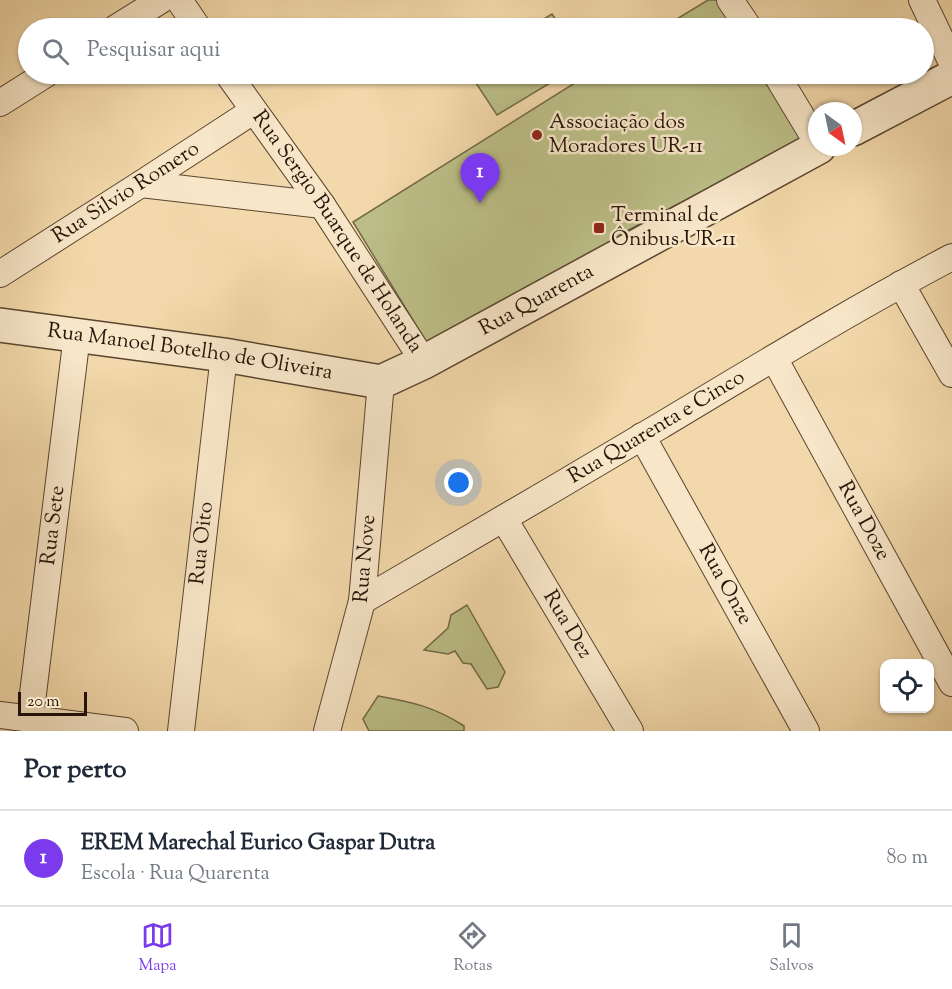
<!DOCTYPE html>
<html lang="pt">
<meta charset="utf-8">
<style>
:root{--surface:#fff;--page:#f6f6f7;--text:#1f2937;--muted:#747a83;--line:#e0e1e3;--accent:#7c3aed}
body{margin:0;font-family:"Sorts Mill Goudy",serif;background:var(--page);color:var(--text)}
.controls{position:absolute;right:18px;bottom:18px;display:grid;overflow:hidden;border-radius:12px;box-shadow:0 2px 4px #0004}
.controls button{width:54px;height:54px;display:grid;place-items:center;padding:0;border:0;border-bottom:2px solid var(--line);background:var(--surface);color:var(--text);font:30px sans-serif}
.compass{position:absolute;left:808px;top:102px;width:54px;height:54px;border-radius:50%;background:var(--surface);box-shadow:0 2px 4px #0004;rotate:147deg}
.scale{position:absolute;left:18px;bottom:15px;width:69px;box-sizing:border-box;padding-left:6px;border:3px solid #281408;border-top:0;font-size:16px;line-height:21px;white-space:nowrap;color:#281408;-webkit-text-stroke:4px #f7e6c8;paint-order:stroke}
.you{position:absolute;left:459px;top:483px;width:21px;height:21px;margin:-15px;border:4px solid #fff;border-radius:50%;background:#1a73e8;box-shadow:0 0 0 9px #1a73e833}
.badge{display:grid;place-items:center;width:39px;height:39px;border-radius:50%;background:var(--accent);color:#fff;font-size:20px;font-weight:700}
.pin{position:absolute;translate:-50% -50px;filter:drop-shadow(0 2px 3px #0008)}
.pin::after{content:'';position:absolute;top:32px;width:21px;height:18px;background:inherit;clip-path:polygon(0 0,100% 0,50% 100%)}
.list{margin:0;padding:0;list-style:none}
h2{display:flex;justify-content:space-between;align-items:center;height:78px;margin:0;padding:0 24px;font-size:26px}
h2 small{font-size:20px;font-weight:400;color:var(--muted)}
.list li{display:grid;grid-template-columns:39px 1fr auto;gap:18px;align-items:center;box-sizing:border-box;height:96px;padding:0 24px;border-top:2px solid var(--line)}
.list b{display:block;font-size:22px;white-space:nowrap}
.list p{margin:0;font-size:20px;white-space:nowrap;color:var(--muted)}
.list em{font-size:20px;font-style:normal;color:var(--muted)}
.icon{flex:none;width:33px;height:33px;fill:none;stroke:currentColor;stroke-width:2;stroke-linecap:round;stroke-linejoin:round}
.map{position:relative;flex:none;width:952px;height:731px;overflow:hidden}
.search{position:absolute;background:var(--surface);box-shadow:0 2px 4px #0004;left:18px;right:18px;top:18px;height:66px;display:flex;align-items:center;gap:15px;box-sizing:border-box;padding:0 21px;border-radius:33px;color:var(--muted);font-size:22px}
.sheet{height:174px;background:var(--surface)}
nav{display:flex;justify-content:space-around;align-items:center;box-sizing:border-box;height:84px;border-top:2px solid var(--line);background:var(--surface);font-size:16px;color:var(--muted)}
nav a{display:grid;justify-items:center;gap:3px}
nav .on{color:var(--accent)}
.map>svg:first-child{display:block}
</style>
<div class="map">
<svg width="952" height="731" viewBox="0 0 952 731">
<rect width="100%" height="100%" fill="#f2d8aa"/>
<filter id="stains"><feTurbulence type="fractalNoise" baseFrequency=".00333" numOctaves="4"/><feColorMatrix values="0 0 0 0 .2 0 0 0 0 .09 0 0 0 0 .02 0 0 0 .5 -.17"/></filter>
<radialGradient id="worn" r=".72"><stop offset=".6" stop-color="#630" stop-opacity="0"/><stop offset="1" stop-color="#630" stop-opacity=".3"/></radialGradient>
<!-- green -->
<g fill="#bcbe87" stroke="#726948" stroke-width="1.5">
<path d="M 708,0 L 730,0 L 748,28 L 662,28 Z"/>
<path d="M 552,14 L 562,28 L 529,28 Z"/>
<path d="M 470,74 L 565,74 L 497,115 Z"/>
<path d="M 589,74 L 775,74 L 800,140 L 623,233 L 578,268 L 430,348 L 353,222 Z"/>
<path d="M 467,605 L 505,672 L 498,687 L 487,689 L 471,664 L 463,663 L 455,651 L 448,654 L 424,650 L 448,628 L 451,615 Z"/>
<path d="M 378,696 C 412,702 435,707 464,726 L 464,731 L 369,731 L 363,719 Z"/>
</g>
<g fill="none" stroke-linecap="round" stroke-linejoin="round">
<defs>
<g id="minor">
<path d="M 179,0 L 198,28"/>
<path d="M 730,0 L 749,28"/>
<path d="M 922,0 L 952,63"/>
<path d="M 116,28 L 161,0"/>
<path id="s1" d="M 228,74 L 322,205 L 424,362"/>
<path d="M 776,74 L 817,142"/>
<path d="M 0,103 L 46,74"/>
<path d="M 141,184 L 322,205"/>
<path id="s2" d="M 0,274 L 141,184 L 253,111"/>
<path d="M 901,284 L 952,374"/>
<path id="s3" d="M 774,358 L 952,683"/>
<path id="s4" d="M 642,436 L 806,731"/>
<path id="s5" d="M 504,519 L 630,731"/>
<path id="s6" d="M 362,601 C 462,543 561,485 660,426 C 757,368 853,309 952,257"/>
<path d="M 0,715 L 125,731"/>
<path id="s7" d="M 30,718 L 77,335"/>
<path id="s8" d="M 181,731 L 224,355"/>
<path id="s9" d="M 327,731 L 362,601 L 381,382"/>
</g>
<g id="tertiary">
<path d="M 853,129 L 952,77"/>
<path id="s10" d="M 0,325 L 224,355 L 381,382 L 424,362 L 819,147"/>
</g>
</defs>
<!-- minor casing -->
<use href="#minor" stroke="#5a4530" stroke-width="28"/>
<!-- tertiary casing -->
<use href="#tertiary" stroke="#5a4530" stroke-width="36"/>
<!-- minor -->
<use href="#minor" stroke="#f7e6c8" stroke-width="26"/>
<!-- tertiary -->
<use href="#tertiary" stroke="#f7e6c8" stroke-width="33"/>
</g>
<!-- markers -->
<g fill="#8f2418" stroke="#f7e6c8" stroke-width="2">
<circle cx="537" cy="135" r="6"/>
<rect x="593" y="222" width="12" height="12" rx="3"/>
</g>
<g text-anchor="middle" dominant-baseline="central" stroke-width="5" stroke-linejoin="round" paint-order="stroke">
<!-- poi labels -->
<g font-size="21" fill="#281408" stroke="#f7e6c8" text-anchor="start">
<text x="549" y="123">Associação dos<tspan x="549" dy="24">Moradores UR-11</tspan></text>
<text x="611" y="216">Terminal de<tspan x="611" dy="24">Ônibus UR-11</tspan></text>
</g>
<!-- street labels -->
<g font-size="21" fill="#281408" stroke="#f7e6c8">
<text stroke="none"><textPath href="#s2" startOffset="150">Rua Silvio Romero</textPath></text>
<text stroke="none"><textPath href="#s1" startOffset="192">Rua Sergio Buarque de Holanda</textPath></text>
<text stroke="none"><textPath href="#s10" startOffset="561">Rua Quarenta</textPath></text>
<text stroke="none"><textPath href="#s10" startOffset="192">Rua Manoel Botelho de Oliveira</textPath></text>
<text stroke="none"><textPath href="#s6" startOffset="342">Rua Quarenta e Cinco</textPath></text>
<text stroke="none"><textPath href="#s3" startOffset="186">Rua Doze</textPath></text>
<text stroke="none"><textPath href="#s7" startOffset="194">Rua Sete</textPath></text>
<text stroke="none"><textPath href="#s8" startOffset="189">Rua Oito</textPath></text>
<text stroke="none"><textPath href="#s9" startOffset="177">Rua Nove</textPath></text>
<text stroke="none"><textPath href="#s4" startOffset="170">Rua Onze</textPath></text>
<text stroke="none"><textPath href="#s5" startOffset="123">Rua Dez</textPath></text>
</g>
</g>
<rect width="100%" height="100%" filter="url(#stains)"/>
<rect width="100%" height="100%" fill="url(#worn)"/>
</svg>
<div class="controls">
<button><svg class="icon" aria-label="locate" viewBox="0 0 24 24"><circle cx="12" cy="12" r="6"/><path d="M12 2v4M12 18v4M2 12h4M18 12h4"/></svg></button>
</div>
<svg class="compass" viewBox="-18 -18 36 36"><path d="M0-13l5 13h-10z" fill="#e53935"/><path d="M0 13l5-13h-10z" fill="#747a83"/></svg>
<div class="scale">20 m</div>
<div class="you"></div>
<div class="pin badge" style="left:480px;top:203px">1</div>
<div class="search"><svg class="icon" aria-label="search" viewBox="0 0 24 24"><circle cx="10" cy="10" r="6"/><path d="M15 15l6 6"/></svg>Pesquisar aqui</div>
</div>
<section class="sheet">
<h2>Por perto<small></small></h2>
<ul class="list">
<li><span class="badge">1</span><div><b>EREM Marechal Eurico Gaspar Dutra</b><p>Escola · Rua Quarenta</p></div><em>80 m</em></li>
</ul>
</section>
<nav>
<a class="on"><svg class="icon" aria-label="map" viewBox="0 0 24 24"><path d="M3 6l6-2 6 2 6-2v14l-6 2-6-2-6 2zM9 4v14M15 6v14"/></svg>Mapa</a>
<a><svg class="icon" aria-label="directions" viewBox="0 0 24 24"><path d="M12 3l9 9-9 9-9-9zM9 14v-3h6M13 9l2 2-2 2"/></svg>Rotas</a>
<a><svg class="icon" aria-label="saved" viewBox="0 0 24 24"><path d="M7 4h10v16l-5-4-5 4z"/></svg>Salvos</a>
</nav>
